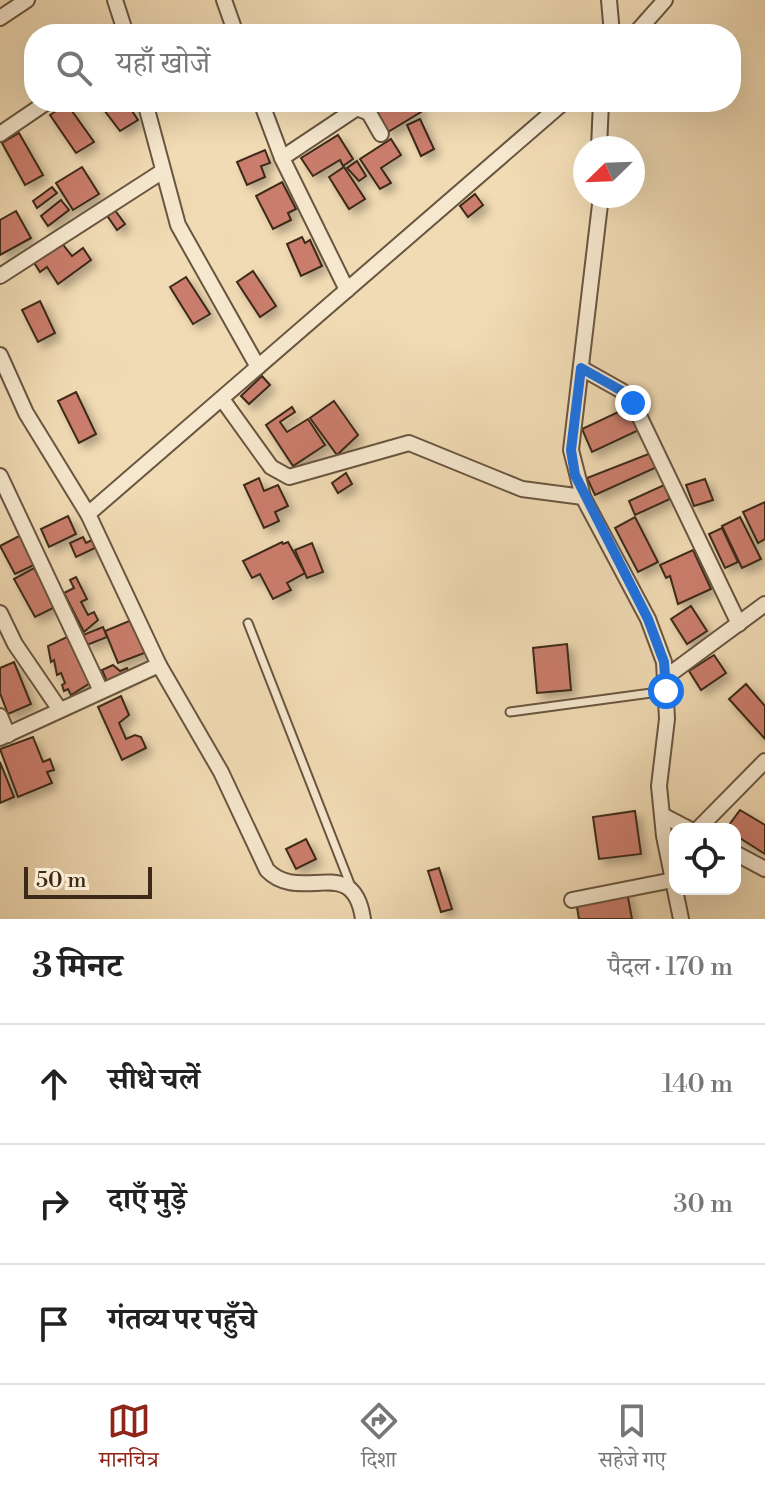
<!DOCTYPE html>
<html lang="hi">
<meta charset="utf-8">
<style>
:root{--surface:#fff;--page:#f6f6f6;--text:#222;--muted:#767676;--line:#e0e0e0;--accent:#8f2418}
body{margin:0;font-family:"Libre Bodoni","Noto Serif Devanagari",serif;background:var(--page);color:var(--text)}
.controls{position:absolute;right:24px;bottom:24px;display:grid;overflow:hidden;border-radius:16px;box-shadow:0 8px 32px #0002}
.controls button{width:72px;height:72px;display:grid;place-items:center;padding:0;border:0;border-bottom:2px solid var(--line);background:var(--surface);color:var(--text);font:40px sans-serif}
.compass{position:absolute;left:573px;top:136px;width:72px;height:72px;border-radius:50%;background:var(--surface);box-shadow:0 8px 32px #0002;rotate:247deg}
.scale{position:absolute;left:24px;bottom:20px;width:128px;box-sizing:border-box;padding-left:8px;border:4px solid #3c2919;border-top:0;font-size:22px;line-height:28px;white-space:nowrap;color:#3c2919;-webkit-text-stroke:6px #f6e8ce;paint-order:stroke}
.stop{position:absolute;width:24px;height:24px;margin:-18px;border:6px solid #1a73e8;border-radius:50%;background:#fff}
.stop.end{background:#1a73e8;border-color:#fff;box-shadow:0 2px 8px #0008}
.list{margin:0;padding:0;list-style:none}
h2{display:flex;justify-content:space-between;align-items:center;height:104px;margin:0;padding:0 32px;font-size:34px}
h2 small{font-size:26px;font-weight:400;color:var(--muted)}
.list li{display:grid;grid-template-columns:52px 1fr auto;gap:24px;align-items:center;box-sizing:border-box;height:120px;padding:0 32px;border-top:2px solid var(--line)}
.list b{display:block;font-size:30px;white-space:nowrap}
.list em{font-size:26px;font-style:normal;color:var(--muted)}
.icon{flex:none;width:44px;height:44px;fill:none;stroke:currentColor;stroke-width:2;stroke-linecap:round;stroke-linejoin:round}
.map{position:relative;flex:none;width:765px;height:919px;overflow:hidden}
.search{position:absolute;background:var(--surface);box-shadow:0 8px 32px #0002;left:24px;right:24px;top:24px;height:88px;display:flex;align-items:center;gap:20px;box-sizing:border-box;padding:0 28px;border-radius:32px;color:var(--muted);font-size:30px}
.sheet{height:464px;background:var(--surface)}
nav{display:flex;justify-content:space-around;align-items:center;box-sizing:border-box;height:112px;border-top:2px solid var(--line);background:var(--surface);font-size:22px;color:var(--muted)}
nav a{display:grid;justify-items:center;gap:4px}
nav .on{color:var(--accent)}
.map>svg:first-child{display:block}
</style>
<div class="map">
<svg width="765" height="919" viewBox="0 0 765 919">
<defs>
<filter id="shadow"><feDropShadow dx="5.5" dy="5.5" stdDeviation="4" flood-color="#0004"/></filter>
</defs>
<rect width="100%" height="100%" fill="#f1dbb4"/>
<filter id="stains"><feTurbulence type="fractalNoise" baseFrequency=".0025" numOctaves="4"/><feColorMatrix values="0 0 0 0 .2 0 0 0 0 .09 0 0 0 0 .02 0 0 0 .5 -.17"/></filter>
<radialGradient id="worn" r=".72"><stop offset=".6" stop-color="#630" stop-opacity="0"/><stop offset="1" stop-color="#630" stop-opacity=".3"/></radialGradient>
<!-- building -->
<g fill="#ca7d6c" stroke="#3c2919" stroke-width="2" filter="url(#shadow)">
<path d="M 98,102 L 126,102 L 138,120 L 120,131 Z"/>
<path d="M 369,102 L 414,102 L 421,112 L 388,132 Z"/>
<path d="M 67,104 L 94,142 L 76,153 L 50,115 Z"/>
<path d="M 420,119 L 434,149 L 421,156 L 407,125 Z"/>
<path d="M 19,133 L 43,175 L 25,185 L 2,143 Z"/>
<path d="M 338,135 L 353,159 L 343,166 L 340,160 L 313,176 L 301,158 Z"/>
<path d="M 391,139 L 401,155 L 381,168 L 391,183 L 380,189 L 360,159 Z"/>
<path d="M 265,150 L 270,163 L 261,166 L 265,177 L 247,185 L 237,162 Z"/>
<path d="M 357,161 L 366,176 L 359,181 L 347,168 Z"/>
<path d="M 82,167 L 99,194 L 73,210 L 56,183 Z"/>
<path d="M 344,167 L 365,199 L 349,209 L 329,177 Z"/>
<path d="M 282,182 L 296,209 L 288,213 L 291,220 L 273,229 L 256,196 Z"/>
<path d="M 52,187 L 57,193 L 37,208 L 33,201 Z"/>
<path d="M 475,194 L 483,205 L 468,217 L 460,206 Z"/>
<path d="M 61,200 L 69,210 L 48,226 L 41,216 Z"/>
<path d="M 114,209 L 125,224 L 117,230 L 106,214 Z"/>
<path d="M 16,211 L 31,238 L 0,255 L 0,220 Z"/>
<path d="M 302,237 L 305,243 L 310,240 L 322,266 L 301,276 L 287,244 Z"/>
<path d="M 61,242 L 72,256 L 83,248 L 91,260 L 58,284 L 47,267 L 40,272 L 33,261 Z"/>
<path d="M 253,271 L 276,306 L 260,317 L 237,282 Z"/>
<path d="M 186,277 L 210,314 L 193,324 L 170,287 Z"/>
<path d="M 40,301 L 55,333 L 38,342 L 22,310 Z"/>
<path d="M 262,376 L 270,385 L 249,404 L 241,396 Z"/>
<path d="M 76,392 L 96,434 L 79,443 L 58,401 Z"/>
<path d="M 334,401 L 358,435 L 337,455 L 310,418 Z"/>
<path d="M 631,406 L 641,429 L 592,452 L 582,429 Z"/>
<path d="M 292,407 L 295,412 L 280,422 L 287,432 L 308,419 L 325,445 L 293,466 L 266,425 Z"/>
<path d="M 651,453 L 657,467 L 595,495 L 587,478 Z"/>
<path d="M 346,473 L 352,484 L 338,493 L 332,483 Z"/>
<path d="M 259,478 L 264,491 L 278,485 L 288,506 L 275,512 L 279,521 L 264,528 L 244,485 Z"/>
<path d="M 705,479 L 713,500 L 694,506 L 686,485 Z"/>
<path d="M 664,485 L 670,499 L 635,515 L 629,501 Z"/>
<path d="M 765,502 L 765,539 L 758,543 L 743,512 Z"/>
<path d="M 68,516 L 76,534 L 49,547 L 41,529 Z"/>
<path d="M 635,517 L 658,562 L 638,572 L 615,528 Z"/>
<path d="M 740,517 L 761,559 L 742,568 L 722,526 Z"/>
<path d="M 722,528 L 738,562 L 725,568 L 709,534 Z"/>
<path d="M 21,535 L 36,564 L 15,574 L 0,546 Z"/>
<path d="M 83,537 L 86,543 L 92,540 L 95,548 L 76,557 L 70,543 Z"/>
<path d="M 282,542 L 283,544 L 288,542 L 305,573 L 287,583 L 291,590 L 273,599 L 260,574 L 252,578 L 243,561 Z"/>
<path d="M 312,543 L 323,572 L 307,578 L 295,550 Z"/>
<path d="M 693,550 L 711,589 L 678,604 L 670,576 L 666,578 L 660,565 Z"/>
<path d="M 34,568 L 55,607 L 35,617 L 14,579 Z"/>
<path d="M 76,577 L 87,599 L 81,602 L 88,615 L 94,612 L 98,620 L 84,632 L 64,593 L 74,588 L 70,580 Z"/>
<path d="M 691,606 L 707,631 L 687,644 L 671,619 Z"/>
<path d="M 134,619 L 147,652 L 118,663 L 105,631 Z"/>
<path d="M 103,627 L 107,637 L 87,645 L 83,635 Z"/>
<path d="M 69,636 L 90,683 L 71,695 L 68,689 L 64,691 L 62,685 L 65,683 L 61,673 L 57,675 L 54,660 L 51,662 L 48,646 Z"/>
<path d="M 567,644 L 571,690 L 537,693 L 533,648 Z"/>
<path d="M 714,655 L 726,673 L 701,690 L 689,671 Z"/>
<path d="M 14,662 L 31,704 L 8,714 L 0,693 L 0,668 Z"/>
<path d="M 113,665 L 120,671 L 127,668 L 130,676 L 109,686 L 102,670 Z"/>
<path d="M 746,684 L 765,706 L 765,739 L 729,699 Z"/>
<path d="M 121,696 L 129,715 L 119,723 L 126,739 L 135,735 L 141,737 L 146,748 L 122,760 L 98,707 Z"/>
<path d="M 33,737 L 43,762 L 50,759 L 54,770 L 47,772 L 52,783 L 18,797 L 0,749 Z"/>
<path d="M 0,762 L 14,797 L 0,803 Z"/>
<path d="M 740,810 L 765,825 L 765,854 L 735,835 L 735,829 L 726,829 Z"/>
<path d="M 635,811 L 641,854 L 599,859 L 593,817 Z"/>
<path d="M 306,839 L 316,859 L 296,869 L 286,849 Z"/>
<path d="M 439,868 L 452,909 L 441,912 L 428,871 Z"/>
<path d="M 627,892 L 632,919 L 579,919 L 576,901 Z"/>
</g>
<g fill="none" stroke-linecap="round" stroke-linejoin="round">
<defs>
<g id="service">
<path d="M 248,623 L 352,889"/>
<path d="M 510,712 L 666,691"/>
</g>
<g id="minor">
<path d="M 115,0 L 126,34"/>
<path d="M 224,0 L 236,34"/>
<path d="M 609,0 L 612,34"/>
<path d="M 0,18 L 27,0"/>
<path d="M 635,34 L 665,0"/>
<path d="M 145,102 L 178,225 L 258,367"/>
<path d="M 261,102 L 282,158 L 347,290"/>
<path d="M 0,134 L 47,102"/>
<path d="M 599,148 L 601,102"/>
<path d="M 282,158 L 357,108 L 369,113 L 381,134"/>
<path d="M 601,196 L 571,450 L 583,497 L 648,619 L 664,662 L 667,719 L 659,786 L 664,836 L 681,919"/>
<path d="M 0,276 L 163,171"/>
<path d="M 0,355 L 26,413 L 88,514"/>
<path d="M 581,368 L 622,391 L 633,403 L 739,624"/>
<path d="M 222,399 L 271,467 L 289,477 L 409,443 L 522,489 L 583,497"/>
<path d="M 0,476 L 101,691"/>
<path d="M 0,613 L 15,644 L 60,710"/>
<path d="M 159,665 L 221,772 L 267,870 C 301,905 353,852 363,919"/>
<path d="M 666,677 L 765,604"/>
<path d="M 0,716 L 8,735"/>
<path d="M 0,738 L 159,665 L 88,514 L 564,102"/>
<path d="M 662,815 L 689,829"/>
<path d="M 698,829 L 765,761"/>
<path d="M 735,853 L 765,869"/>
<path d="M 572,900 L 673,880"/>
</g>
</defs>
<!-- service casing -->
<use href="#service" stroke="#695640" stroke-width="11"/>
<!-- minor casing -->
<use href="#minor" stroke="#695640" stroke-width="18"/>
<!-- service -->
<use href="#service" stroke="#f6e8ce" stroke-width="7"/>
<!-- minor -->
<use href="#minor" stroke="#f6e8ce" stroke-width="14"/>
</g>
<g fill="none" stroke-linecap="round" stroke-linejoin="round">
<!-- route -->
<path stroke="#1a73e8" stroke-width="10" d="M 633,403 L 622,391 L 581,368 L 571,450 L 575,475 L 648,619 L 664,662 L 666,691"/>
</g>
<rect width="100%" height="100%" filter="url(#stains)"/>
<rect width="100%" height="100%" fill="url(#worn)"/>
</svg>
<div class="controls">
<button><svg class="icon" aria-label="locate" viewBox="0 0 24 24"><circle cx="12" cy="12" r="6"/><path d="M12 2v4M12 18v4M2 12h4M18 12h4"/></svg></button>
</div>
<svg class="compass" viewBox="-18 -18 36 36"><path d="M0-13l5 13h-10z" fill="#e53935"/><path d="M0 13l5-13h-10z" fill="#767676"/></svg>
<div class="scale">50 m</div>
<div class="stop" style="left:666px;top:691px"></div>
<div class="stop end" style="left:633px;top:403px"></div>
<div class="search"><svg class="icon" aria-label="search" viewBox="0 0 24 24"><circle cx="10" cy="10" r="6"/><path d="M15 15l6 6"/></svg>यहाँ खोजें</div>
</div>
<section class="sheet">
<h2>3 मिनट<small>पैदल · 170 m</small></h2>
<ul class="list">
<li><svg class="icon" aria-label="ahead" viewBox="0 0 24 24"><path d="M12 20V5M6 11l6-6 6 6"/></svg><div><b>सीधे चलें</b></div><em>140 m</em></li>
<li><svg class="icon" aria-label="right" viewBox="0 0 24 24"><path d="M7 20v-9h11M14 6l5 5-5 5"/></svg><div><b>दाएँ मुड़ें</b></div><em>30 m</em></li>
<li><svg class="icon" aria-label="arrive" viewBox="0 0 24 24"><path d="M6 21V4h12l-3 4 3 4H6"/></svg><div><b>गंतव्य पर पहुँचे</b></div></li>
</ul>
</section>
<nav>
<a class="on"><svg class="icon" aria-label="map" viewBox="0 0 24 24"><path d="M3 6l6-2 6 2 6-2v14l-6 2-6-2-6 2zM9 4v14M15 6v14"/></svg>मानचित्र</a>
<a><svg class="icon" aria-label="directions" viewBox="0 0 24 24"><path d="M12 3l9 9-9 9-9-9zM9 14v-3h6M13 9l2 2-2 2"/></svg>दिशा</a>
<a><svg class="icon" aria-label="saved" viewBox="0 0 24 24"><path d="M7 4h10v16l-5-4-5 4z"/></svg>सहेजे गए</a>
</nav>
